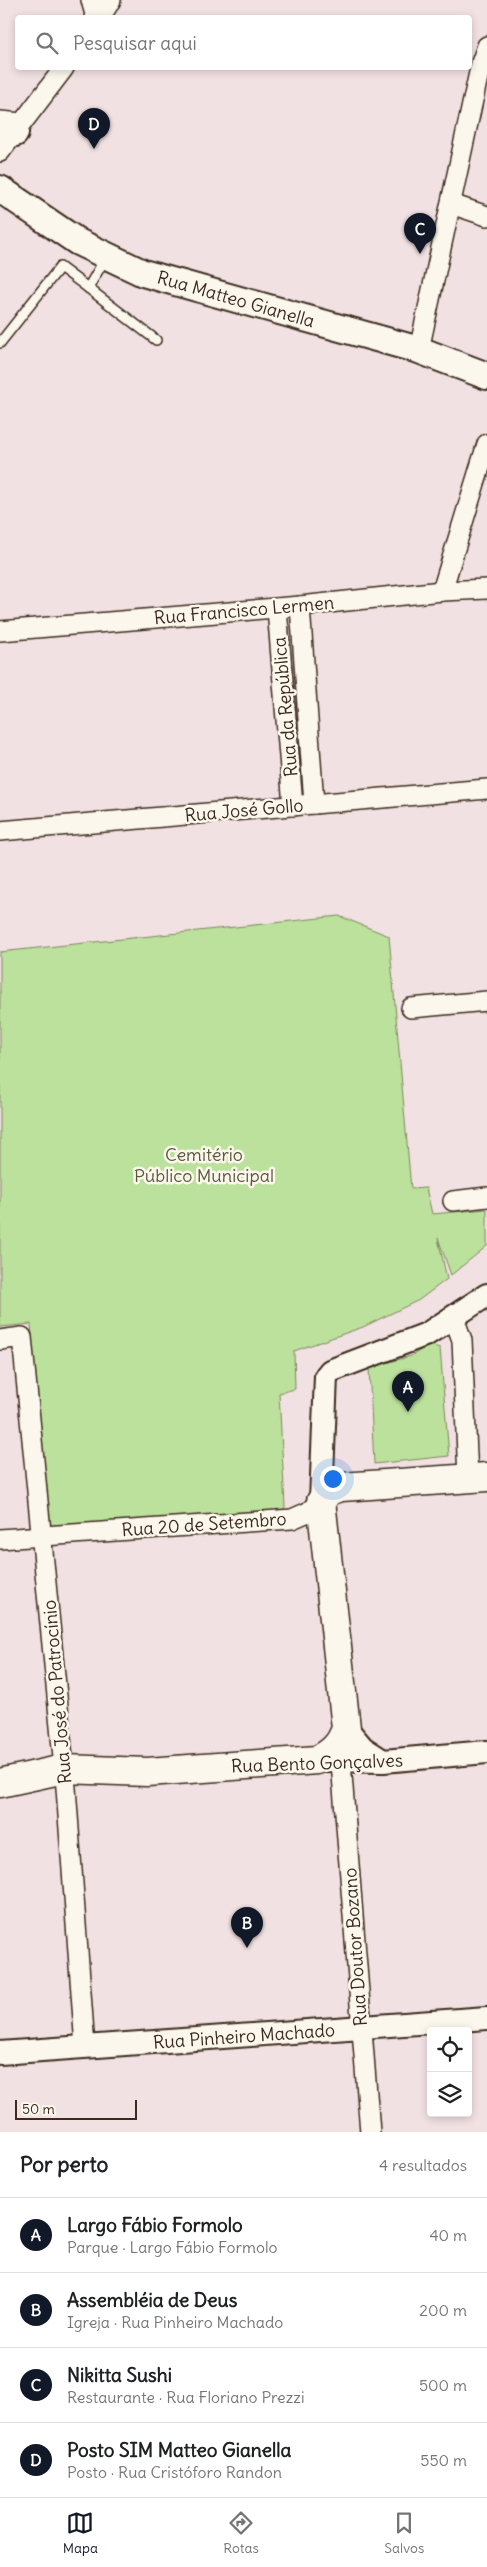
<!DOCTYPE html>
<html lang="pt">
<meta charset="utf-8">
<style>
:root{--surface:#fff;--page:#f2f2f2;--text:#202124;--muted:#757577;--line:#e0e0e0;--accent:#111827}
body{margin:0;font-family:Delius,sans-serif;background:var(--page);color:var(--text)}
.controls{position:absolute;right:15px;bottom:15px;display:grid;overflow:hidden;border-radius:5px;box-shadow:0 2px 8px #0003}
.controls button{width:45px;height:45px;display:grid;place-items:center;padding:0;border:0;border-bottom:1px solid var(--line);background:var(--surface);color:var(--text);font:25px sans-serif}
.scale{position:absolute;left:15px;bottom:12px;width:122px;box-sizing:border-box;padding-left:5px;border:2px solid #3b2a1e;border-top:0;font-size:14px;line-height:18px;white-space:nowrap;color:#3b2a1e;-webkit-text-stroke:4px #fbf7ec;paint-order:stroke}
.you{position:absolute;left:332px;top:1478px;width:18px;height:18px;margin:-12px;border:4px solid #fff;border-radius:50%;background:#1a73e8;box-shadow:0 0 0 8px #1a73e833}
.badge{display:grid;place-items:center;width:32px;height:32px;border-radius:50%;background:var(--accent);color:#fff;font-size:16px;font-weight:700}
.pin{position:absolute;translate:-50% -41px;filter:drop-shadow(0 1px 2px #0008)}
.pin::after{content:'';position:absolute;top:26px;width:18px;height:15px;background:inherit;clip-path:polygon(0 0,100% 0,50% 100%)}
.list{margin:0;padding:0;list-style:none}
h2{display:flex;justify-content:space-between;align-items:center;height:65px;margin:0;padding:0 20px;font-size:21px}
h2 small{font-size:16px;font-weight:400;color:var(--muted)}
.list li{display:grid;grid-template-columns:32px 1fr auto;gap:15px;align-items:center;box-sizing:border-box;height:75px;padding:0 20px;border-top:1px solid var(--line)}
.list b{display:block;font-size:19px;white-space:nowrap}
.list p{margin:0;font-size:16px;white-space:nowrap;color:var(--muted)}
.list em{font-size:16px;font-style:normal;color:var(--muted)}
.icon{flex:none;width:28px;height:28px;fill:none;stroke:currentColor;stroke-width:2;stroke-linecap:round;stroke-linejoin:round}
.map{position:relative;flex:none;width:487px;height:2132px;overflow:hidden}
.search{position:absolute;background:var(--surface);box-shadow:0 2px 8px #0003;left:15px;right:15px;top:15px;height:55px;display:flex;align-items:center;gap:12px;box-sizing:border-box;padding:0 18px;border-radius:5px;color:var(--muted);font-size:19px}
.sheet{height:365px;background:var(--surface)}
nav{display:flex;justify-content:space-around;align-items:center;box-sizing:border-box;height:70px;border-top:1px solid var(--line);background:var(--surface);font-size:14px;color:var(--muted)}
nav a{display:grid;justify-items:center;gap:2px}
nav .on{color:var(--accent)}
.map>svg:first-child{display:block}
</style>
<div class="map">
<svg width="487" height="2132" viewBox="0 0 487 2132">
<rect width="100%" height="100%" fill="#f2e1e2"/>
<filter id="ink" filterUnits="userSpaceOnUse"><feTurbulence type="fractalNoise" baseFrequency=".02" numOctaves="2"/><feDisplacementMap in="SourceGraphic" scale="10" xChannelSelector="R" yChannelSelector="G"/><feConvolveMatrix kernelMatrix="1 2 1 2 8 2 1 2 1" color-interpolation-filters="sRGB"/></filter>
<g filter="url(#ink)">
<!-- green -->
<g fill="#bce19c" stroke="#7c865d">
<path d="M 339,916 L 389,936 L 411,1189 L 426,1188 L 432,1214 L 487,1209 L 487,1246 L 451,1275 L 438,1238 L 447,1279 L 419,1300 L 363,1327 L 294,1351 L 295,1389 L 279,1393 L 285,1507 L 282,1511 L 47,1527 L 31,1324 L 0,1327 L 0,952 Z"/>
<path d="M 429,1345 L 440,1348 L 449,1456 L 374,1464 L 369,1368 L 411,1356 Z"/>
</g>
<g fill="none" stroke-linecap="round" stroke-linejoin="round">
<defs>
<g id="service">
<path d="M 88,288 L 156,340"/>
<path d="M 0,343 L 60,267 L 88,288 L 106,257"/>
</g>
<g id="minor">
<path d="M 91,0 L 96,18"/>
<path d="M 100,18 L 111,0"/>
<path d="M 0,121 L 22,123"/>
<path d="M 0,152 L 64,68"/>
<path d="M 451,204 L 487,216"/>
<path d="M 419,350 L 481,63 L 487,46"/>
<path d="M 442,591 L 487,444"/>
<path d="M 300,606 L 314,804"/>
<path d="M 277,608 L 293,806"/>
<path d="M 0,631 L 300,606 L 442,591 L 487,589"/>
<path d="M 0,831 L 487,789"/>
<path d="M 411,1008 L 487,1001"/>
<path d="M 453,1201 L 487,1197"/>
<path d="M 454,1318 L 462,1340 L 468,1478"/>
<path d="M 0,1340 L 22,1337 L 66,1788 L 85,2047"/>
<path d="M 0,1539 L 292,1519 L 308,1512 L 321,1501"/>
<path d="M 341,1762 L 370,2132"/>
</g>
<g id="tertiary">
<path d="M 321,1501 L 326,1376 L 330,1371 L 427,1334 L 487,1295"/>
<path d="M 346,1728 L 363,1748 L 383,1761"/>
<path d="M 317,1760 L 383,1761 L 487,1752"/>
<path d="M 0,2053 L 487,2018"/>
</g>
<g id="secondary">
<path d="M 0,137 L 15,133"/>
<path d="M 0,189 L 78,242 L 143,273 L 419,350 L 487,376"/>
</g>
<path id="primary" d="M 0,1783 L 64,1769 L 147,1772 L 317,1760 C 332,1753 341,1744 346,1728 L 321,1501 L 329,1491 L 341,1487 L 487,1477"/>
</defs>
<!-- service casing -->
<use href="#service" stroke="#3b2a1e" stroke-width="12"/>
<!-- minor casing -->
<use href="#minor" stroke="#3b2a1e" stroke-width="22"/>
<!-- tertiary casing -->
<use href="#tertiary" stroke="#3b2a1e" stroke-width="26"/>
<!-- secondary casing -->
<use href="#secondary" stroke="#3b2a1e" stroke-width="30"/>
<!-- primary casing -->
<use href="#primary" stroke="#3b2a1e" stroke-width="31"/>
<!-- service -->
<use href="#service" stroke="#fbf7ec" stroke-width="9"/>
<!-- minor -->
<use href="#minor" stroke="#fbf7ec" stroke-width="19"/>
<!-- tertiary -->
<use href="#tertiary" stroke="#fbf7ec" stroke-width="22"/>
<!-- secondary -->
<use href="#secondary" stroke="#fbf7ec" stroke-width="26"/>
<!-- primary -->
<use href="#primary" stroke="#fbf7ec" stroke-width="28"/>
</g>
</g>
<g text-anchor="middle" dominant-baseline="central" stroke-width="5" stroke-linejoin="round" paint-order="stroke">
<!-- street labels -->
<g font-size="18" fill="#3b2a1e" stroke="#fbf7ec">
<text transform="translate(236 299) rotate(16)">Rua Matteo Gianella</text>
<text transform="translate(244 610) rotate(-5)">Rua Francisco Lermen</text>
<text transform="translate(285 707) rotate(-95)">Rua da República</text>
<text transform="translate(244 810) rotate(-5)">Rua José Gollo</text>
<text transform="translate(204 1524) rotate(-4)">Rua 20 de Setembro</text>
<text transform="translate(57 1692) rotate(-95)">Rua José do Patrocínio</text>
<text transform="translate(317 1763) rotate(-2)">Rua Bento Gonçalves</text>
<text transform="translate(355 1947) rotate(-94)">Rua Doutor Bozano</text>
<text transform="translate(244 2036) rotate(-4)">Rua Pinheiro Machado</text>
</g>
<!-- park labels -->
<g font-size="18" fill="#5b583e" stroke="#fbf7ec">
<text x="204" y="1154">Cemitério<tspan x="204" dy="21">Público Municipal</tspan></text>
</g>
</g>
</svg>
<div class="controls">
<button><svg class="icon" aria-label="locate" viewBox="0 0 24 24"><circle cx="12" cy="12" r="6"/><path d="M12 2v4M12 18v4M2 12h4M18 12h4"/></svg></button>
<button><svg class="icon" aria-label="layers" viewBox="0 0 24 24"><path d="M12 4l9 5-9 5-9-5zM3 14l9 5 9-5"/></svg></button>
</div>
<div class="scale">50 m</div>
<div class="you"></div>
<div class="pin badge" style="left:408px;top:1412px">A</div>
<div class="pin badge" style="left:247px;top:1948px">B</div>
<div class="pin badge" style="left:420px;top:254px">C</div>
<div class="pin badge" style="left:94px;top:149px">D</div>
<div class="search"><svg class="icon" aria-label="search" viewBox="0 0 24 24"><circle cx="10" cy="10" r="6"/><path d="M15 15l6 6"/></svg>Pesquisar aqui</div>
</div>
<section class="sheet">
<h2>Por perto<small>4 resultados</small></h2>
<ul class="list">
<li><span class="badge">A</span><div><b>Largo Fábio Formolo</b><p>Parque · Largo Fábio Formolo</p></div><em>40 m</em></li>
<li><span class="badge">B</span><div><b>Assembléia de Deus</b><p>Igreja · Rua Pinheiro Machado</p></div><em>200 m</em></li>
<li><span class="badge">C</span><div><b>Nikitta Sushi</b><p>Restaurante · Rua Floriano Prezzi</p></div><em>500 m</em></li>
<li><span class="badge">D</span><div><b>Posto SIM Matteo Gianella</b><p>Posto · Rua Cristóforo Randon</p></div><em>550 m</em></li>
</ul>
</section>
<nav>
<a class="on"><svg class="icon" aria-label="map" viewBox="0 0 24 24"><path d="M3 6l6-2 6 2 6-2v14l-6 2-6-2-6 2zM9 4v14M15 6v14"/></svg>Mapa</a>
<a><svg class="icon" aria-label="directions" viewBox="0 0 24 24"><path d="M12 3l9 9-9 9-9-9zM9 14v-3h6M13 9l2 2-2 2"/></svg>Rotas</a>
<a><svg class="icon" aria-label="saved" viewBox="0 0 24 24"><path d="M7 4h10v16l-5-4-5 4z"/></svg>Salvos</a>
</nav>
